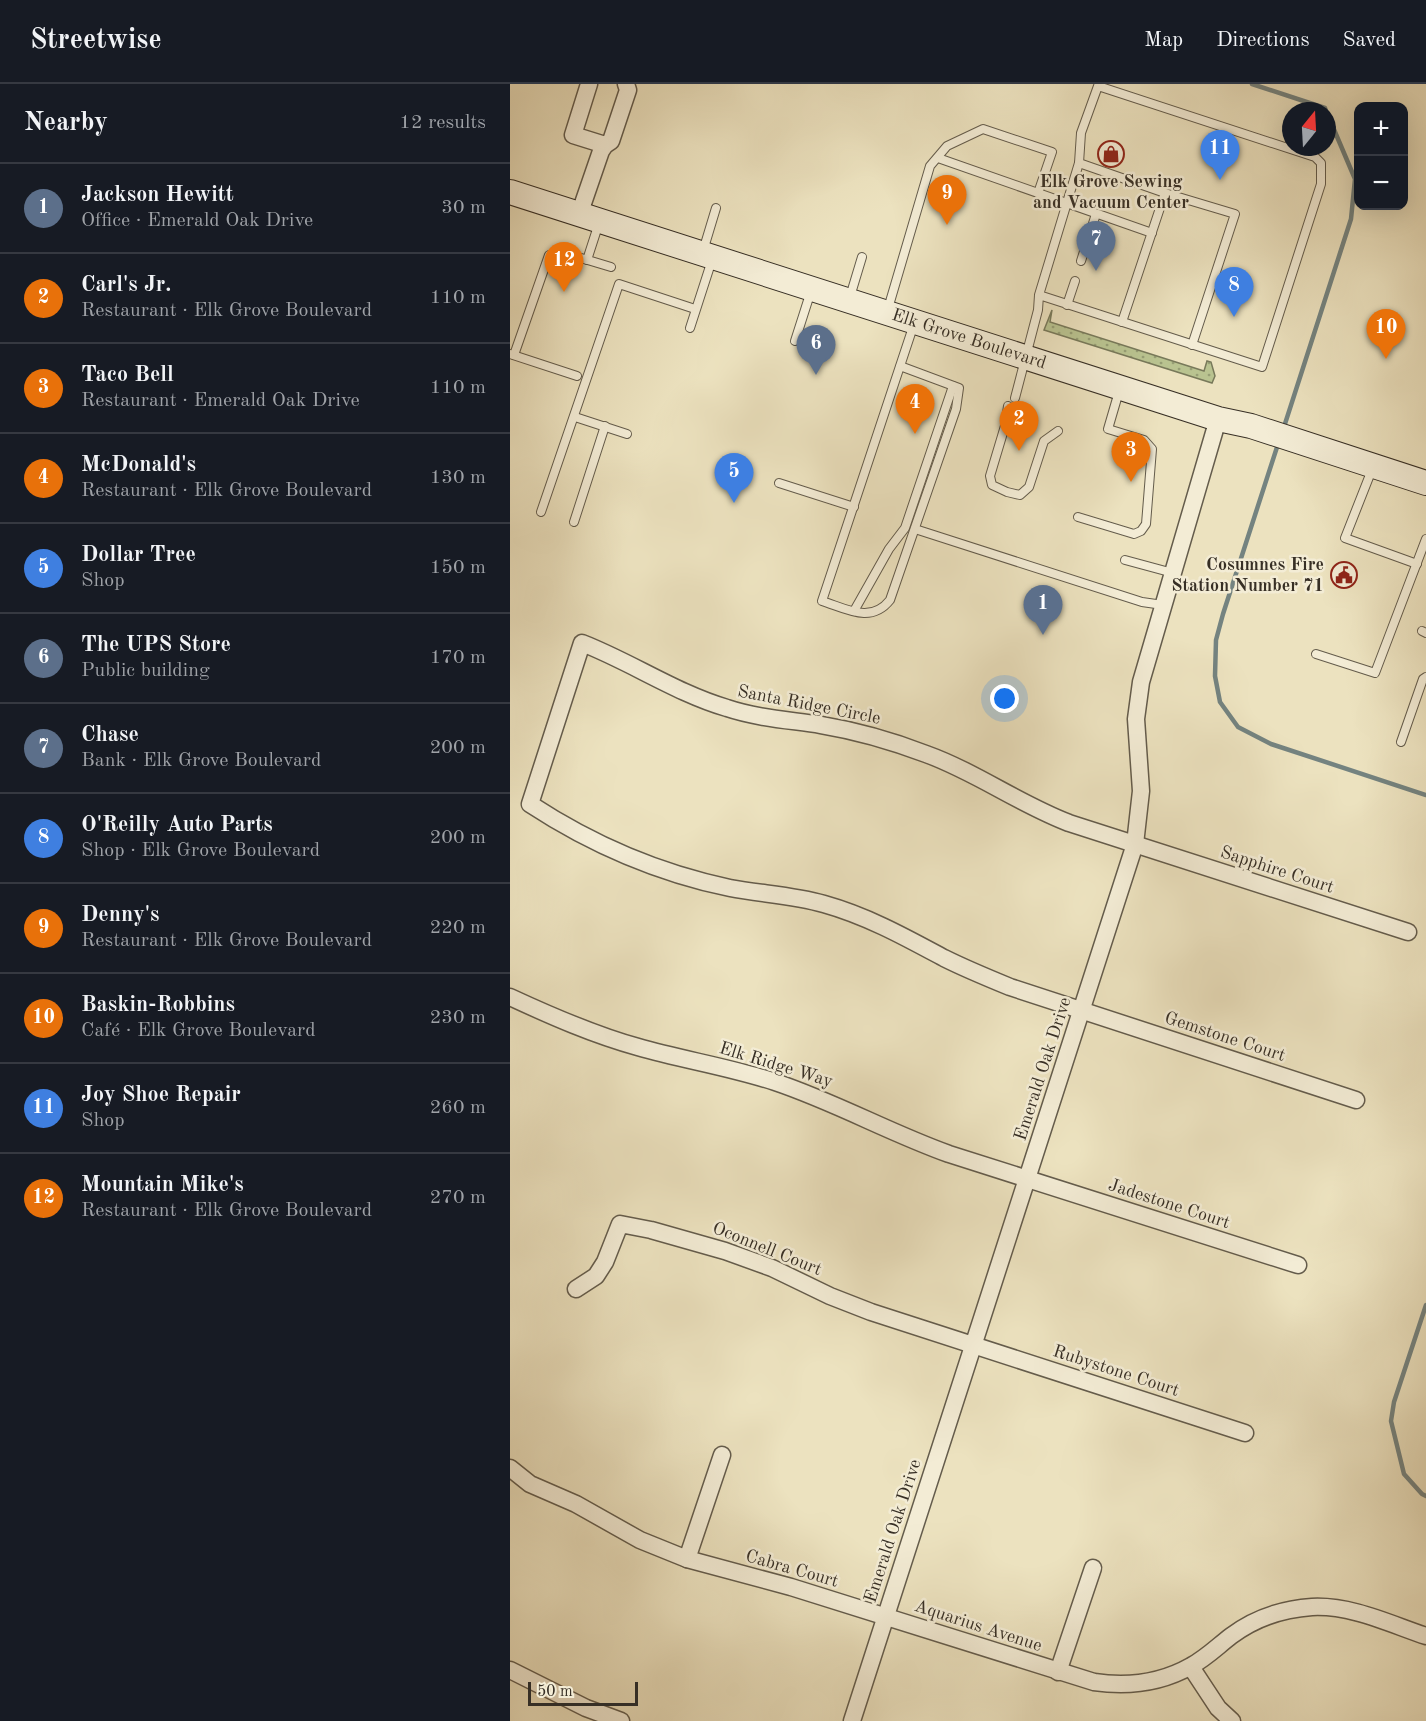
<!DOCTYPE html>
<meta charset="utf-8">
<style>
:root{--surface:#171b24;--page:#242831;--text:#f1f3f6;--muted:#9ea1a6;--line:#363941;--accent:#1a73e8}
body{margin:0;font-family:"Old Standard TT",serif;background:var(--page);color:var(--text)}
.controls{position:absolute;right:18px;top:18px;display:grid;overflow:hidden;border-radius:12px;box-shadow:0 6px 24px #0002}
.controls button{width:54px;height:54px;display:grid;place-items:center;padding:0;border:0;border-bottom:2px solid var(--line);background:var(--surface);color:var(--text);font:30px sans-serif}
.compass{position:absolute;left:772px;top:18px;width:54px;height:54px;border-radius:50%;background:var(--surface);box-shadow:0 6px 24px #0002;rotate:18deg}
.scale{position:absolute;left:18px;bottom:15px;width:110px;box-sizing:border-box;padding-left:6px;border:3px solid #372f25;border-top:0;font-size:16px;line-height:21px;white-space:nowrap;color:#372f25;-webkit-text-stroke:4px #f3ecd5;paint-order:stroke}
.you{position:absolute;left:495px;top:615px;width:21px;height:21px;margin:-15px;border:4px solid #fff;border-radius:50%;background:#1a73e8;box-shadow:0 0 0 9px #1a73e833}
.badge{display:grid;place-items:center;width:39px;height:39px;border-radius:50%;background:var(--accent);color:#fff;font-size:20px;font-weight:700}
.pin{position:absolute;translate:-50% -50px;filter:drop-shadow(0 2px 3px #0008)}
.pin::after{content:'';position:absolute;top:32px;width:21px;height:18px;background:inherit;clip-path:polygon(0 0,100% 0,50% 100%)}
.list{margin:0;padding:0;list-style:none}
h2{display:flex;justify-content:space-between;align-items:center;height:78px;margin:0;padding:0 24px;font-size:26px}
h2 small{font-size:20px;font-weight:400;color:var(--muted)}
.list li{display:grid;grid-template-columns:39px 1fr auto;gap:18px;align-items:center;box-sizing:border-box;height:90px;padding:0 24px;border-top:2px solid var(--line)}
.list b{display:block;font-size:22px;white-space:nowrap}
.list p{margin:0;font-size:20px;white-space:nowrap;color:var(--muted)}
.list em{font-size:20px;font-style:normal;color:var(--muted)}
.map{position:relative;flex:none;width:916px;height:1637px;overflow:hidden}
header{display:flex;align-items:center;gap:36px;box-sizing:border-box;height:84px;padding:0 30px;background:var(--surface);border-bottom:2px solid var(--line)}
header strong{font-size:28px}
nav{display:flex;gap:33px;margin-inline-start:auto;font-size:21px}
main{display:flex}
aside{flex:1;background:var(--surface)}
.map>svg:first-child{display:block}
</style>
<header>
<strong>Streetwise</strong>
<nav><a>Map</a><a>Directions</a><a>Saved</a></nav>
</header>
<main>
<aside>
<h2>Nearby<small>12 results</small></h2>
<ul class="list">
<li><span class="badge" style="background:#5c6f8a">1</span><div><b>Jackson Hewitt</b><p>Office · Emerald Oak Drive</p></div><em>30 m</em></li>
<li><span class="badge" style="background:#e8710a">2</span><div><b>Carl's Jr.</b><p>Restaurant · Elk Grove Boulevard</p></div><em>110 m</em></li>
<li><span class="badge" style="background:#e8710a">3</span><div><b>Taco Bell</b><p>Restaurant · Emerald Oak Drive</p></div><em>110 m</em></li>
<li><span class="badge" style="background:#e8710a">4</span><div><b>McDonald's</b><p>Restaurant · Elk Grove Boulevard</p></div><em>130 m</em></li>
<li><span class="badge" style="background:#3f7fe0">5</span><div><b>Dollar Tree</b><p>Shop</p></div><em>150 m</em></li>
<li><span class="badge" style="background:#5c6f8a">6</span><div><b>The UPS Store</b><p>Public building</p></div><em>170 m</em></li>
<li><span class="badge" style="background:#5c6f8a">7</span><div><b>Chase</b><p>Bank · Elk Grove Boulevard</p></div><em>200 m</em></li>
<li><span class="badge" style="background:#3f7fe0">8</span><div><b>O'Reilly Auto Parts</b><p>Shop · Elk Grove Boulevard</p></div><em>200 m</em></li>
<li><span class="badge" style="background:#e8710a">9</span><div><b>Denny's</b><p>Restaurant · Elk Grove Boulevard</p></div><em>220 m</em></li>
<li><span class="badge" style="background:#e8710a">10</span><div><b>Baskin-Robbins</b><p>Café · Elk Grove Boulevard</p></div><em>230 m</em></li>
<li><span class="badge" style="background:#3f7fe0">11</span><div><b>Joy Shoe Repair</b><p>Shop</p></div><em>260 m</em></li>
<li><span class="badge" style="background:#e8710a">12</span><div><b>Mountain Mike's</b><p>Restaurant · Elk Grove Boulevard</p></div><em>270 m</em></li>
</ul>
</aside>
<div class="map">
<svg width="916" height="1637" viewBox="0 0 916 1637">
<defs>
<pattern id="grass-dots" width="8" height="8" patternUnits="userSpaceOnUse" patternTransform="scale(1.5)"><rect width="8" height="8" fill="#b9c390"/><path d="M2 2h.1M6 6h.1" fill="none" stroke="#979f75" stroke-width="1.8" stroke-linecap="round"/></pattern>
</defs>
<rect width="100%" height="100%" fill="#ece2bf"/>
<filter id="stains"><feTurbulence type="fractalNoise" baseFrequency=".00333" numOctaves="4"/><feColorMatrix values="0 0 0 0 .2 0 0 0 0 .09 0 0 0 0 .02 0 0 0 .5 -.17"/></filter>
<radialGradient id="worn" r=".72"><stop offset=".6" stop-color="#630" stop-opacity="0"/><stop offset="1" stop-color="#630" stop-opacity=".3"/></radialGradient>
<!-- grass -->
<path fill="url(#grass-dots)" stroke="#78795a" stroke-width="1.5" d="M 542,226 L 540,238 L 694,287 L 697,277 L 701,278 L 705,292 L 702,299 L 534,246 Z"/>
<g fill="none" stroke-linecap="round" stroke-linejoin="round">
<!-- stream -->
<g stroke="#748380" stroke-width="4.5">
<path d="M 742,0 L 815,24 L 816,27"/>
<path d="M 773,346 L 841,135 L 845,95 L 817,29"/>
<path d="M 768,360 L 713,530 L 706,556 L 705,592 L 710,618 L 728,643 L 761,660 L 916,711"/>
<path d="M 916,1221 L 884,1318 L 881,1337 L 894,1390 L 912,1410 L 916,1412"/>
</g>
<defs>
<g id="lane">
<path d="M 428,74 L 642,149"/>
<path d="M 569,79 L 655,109 L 725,130 L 682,261"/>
<path d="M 193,167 L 206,124"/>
<path d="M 77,176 L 89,139"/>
<path d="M 571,177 L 586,130"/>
<path d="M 339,216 L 352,173"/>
<path d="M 557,221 L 565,197"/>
<path d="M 377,228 L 420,82 L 437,62 L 473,45 L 542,68 L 528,109"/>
<path d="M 612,238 L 655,109"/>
<path d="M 180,244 L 202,176"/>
<path d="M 285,257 L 301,207"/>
<path d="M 0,270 L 67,292"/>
<path d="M 4,271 L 39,171 L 51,168 L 101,183"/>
<path d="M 390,282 L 449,304 L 446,325 L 380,516 C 361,540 337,525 312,517 L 404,240"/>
<path d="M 505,314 L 528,226 L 529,211 L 569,79 L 571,49 L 588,2 L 805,73 L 811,79 L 811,100 L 752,283 L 529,211"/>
<path d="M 498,322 L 495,342 L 480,392 L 482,401 L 497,408 L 510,411 L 519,403 L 534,357 L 548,347"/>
<path d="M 65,333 L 117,350"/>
<path d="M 863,383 L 835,454 L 907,480"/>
<path d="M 269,399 L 344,423"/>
<path d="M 31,428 L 109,200 L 185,225"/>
<path d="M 568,433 L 624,450 L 631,447 L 636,440 L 642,365 L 634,356 L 598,345 L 610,304"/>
<path d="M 64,438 L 95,342"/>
<path d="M 405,445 L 632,518 L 653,521"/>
<path d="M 615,476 L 663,489"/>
<path d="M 344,527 L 379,465 L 395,444 L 443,302"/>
<path d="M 912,547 L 916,549"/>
<path d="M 806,570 L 865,589 L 916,455"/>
<path d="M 891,658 L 913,595 L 916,593"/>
</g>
<g id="street">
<path d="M 79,0 L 63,51 L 95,61"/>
<path d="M 69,131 L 91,67 L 95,61 L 101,57 L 118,6 L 116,0"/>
<path d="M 0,913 C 41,932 84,951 128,963 C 173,976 220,983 265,998 C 325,1018 380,1049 439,1070 L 788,1181"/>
<path d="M 846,1016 L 500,903 C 478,894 456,885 434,874 C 395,853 357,832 314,820 C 283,811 251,810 220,804 C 148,789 81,760 20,720 L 72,559 C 121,578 166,609 217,624 C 247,634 279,636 311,641 C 347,647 382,657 416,670 C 466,688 509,720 559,739 L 898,848"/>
<path d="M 66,1205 L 86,1192 L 95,1178 L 110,1140 L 141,1146 L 215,1167 L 262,1184 L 320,1212 L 361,1228 L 735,1349"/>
<path d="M 0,1384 L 20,1400 L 66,1420 L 130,1456 L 177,1475 L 281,1503 L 584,1598 C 618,1603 651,1599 681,1582 C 696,1574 708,1562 721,1552 C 745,1534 773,1525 802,1523 C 841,1521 880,1540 916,1552"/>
<path d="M 177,1475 L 212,1371"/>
<path d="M 681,1583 L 708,1624 L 722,1637"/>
<path d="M 0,1586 L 76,1624 L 111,1637"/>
<path d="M 548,1588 L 583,1484"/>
<path d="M 342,1637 L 625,760 L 631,707 L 626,635 L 631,598 L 708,335"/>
</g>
<g id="secondary">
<path id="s1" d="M 0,108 L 708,335 L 741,342 L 916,399"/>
</g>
</defs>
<!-- lane casing -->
<use href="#lane" stroke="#645c4c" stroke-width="10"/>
<!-- street casing -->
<use href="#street" stroke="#645c4c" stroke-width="19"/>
<!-- secondary casing -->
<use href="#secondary" stroke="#372f25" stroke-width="26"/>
<!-- lane -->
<use href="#lane" stroke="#f3ecd5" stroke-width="8"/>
<!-- street -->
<use href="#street" stroke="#f3ecd5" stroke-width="16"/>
<!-- secondary -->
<use href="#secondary" stroke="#f3ecd5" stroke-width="24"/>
</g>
<!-- icons -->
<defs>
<symbol id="shop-ring" viewBox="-11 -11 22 22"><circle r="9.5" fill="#f3ecd5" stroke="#8f2418" stroke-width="1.5"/><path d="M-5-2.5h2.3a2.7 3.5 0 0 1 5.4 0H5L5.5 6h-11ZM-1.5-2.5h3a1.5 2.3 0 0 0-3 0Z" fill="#8f2418"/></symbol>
<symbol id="civic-ring" viewBox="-11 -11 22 22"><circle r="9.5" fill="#f3ecd5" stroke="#8f2418" stroke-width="1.5"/><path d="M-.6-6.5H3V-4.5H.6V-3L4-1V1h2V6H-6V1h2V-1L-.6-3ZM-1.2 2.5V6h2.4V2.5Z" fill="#8f2418"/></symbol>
</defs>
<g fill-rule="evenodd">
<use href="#shop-ring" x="586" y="55" width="30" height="30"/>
<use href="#civic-ring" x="819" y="476" width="30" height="30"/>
</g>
<g text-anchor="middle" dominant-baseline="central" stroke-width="5" stroke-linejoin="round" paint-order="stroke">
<!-- poi labels -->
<g font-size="18" font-weight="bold" fill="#372f25" stroke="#f3ecd5">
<text x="601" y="98">Elk Grove Sewing<tspan x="601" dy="21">and Vacuum Center</tspan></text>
<text x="814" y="481" text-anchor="end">Cosumnes Fire<tspan x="814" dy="21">Station Number 71</tspan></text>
</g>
<!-- street labels -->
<g font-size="18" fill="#372f25" stroke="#f3ecd5">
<text stroke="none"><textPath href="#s1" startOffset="482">Elk Grove Boulevard</textPath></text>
<text transform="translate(299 621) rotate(11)">Santa Ridge Circle</text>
<text transform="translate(767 786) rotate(18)">Sapphire Court</text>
<text transform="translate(715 953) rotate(18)">Gemstone Court</text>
<text transform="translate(266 981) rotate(17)">Elk Ridge Way</text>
<text transform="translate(533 985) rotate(-72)">Emerald Oak Drive</text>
<text transform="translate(659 1120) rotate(18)">Jadestone Court</text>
<text transform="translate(257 1165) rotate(22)">Oconnell Court</text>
<text transform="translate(606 1287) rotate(18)">Rubystone Court</text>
<text transform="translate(383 1447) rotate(-72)">Emerald Oak Drive</text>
<text transform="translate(282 1485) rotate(16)">Cabra Court</text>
<text transform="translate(468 1542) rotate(18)">Aquarius Avenue</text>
</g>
</g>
<rect width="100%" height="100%" filter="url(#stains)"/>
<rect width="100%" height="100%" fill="url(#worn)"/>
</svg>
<div class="controls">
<button>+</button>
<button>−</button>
</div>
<svg class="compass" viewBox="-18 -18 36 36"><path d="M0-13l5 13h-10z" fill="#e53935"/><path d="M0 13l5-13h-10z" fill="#9ea1a6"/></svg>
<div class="scale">50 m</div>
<div class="you"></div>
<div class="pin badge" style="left:533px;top:551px;background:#5c6f8a">1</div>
<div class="pin badge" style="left:509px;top:367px;background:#e8710a">2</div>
<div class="pin badge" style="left:621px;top:398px;background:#e8710a">3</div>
<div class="pin badge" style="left:405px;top:350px;background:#e8710a">4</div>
<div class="pin badge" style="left:224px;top:419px;background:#3f7fe0">5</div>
<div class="pin badge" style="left:306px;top:291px;background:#5c6f8a">6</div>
<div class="pin badge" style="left:586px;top:187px;background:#5c6f8a">7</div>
<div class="pin badge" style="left:724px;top:233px;background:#3f7fe0">8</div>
<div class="pin badge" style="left:437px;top:141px;background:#e8710a">9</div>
<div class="pin badge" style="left:876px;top:275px;background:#e8710a">10</div>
<div class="pin badge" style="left:710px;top:96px;background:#3f7fe0">11</div>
<div class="pin badge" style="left:54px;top:208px;background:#e8710a">12</div>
</div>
</main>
